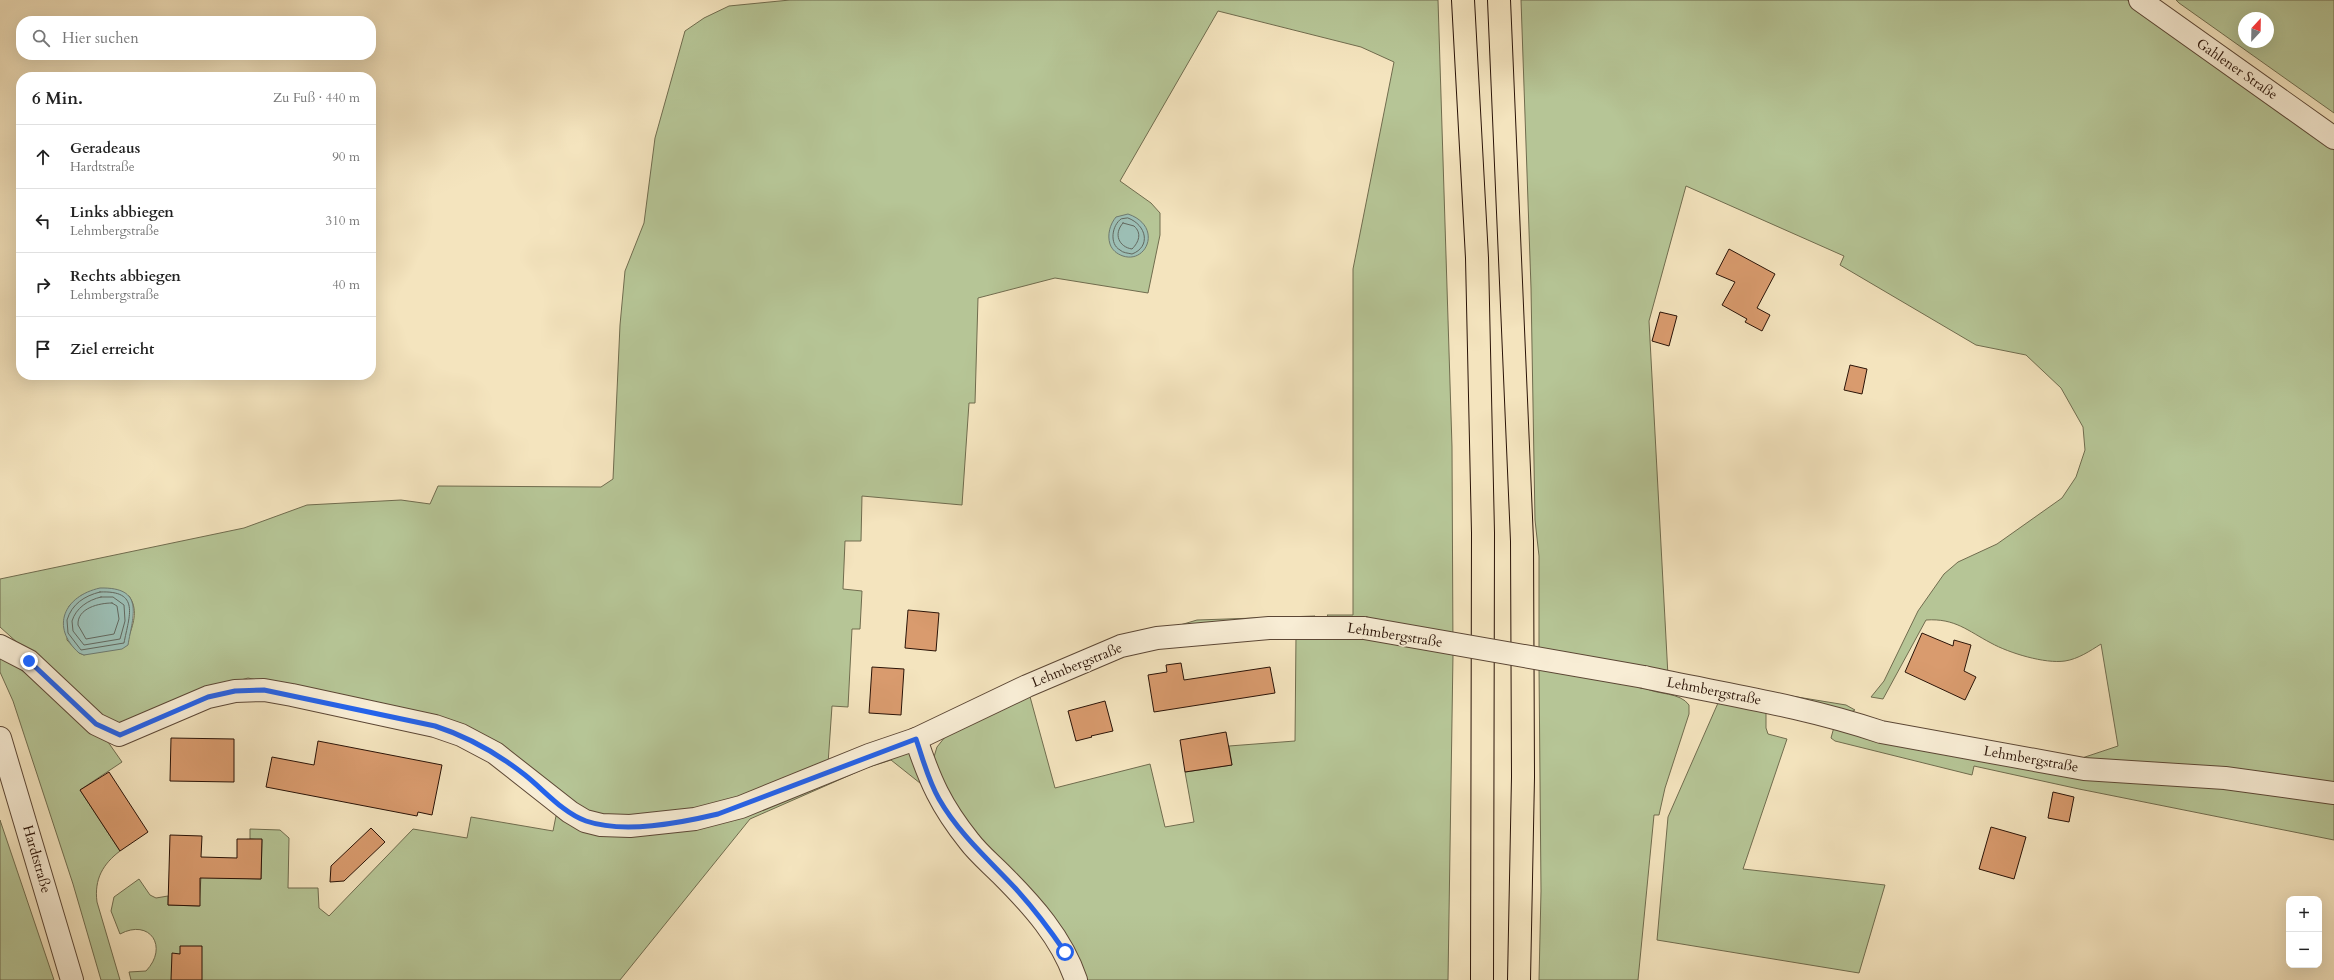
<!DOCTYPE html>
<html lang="de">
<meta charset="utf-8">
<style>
:root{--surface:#fff;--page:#f2f2f2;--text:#222;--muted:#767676;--line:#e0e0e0}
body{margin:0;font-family:Cardo,serif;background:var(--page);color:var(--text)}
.controls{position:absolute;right:12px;bottom:12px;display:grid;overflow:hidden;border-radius:8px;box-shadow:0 4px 16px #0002}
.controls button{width:36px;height:36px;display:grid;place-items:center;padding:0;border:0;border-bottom:1px solid var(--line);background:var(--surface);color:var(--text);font:20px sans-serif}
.compass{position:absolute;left:2238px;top:12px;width:36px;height:36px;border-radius:50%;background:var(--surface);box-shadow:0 4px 16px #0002;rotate:22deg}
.stop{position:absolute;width:12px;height:12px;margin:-9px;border:3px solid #2563eb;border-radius:50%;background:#fff}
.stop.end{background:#2563eb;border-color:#fff;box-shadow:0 1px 4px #0008}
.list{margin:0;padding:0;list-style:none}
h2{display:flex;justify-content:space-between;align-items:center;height:52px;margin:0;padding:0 16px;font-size:17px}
h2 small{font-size:13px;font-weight:400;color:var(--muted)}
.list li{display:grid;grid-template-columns:26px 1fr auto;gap:12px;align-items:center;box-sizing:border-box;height:64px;padding:0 16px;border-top:1px solid var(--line)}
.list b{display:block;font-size:15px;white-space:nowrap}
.list p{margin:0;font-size:13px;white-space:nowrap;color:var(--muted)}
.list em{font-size:13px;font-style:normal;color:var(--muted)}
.icon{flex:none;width:22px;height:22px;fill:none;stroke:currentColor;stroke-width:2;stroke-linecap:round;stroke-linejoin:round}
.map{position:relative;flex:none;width:2334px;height:980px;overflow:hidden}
.search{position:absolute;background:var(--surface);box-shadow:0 4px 16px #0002;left:16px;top:16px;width:360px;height:44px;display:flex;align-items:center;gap:10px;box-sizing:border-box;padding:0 14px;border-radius:16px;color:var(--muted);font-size:15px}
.panel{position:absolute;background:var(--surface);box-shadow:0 4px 16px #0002;left:16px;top:72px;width:360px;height:308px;border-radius:16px}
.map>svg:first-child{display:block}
</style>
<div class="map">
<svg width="2334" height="980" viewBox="0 0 2334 980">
<rect width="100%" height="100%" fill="#f4e4be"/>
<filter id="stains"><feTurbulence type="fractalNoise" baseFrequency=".005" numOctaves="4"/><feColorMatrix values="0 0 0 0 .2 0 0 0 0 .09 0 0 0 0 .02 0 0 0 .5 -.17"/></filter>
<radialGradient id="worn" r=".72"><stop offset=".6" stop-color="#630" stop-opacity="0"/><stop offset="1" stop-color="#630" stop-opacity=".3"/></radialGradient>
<!-- green -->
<g fill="#b6c596" stroke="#706c4e" fill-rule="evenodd">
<path d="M 790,0 L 1438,0 L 1452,447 L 1453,654 L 1448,980 L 1087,980 L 1050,922 L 963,825 L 933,760 L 937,747 L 949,732 L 1029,693 L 1055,788 L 1150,764 L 1165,827 L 1194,822 L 1185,772 L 1232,765 L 1229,746 L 1295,741 L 1296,635 L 1330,618 L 1327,615 L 1353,615 L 1353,269 L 1394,62 L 1361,47 L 1218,11 L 1120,181 L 1151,203 L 1160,213 L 1160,235 L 1148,293 L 1055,278 L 978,298 L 975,403 L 969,403 L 962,505 L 862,496 L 861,541 L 845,541 L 843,589 L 862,591 L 860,629 L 852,629 L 848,707 L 832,706 L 828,764 L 728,806 L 648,820 L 586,815 L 460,725 L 248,678 L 194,693 L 111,727 L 0,627 L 0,579 L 244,528 L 307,505 L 401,500 L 430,504 L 438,486 L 601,487 L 613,479 L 620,325 L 625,271 L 644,223 L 655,138 L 685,31 L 704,18 L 729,6 ZM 82,595 L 129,596 C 138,609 134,622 129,636 L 84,655 L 79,653 L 67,640 L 69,606 Z"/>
<path d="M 1521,0 L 2127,0 L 2334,144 L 2334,786 L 2076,760 L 2118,746 L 2101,644 C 2090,651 2078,659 2065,661 C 2045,664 2009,653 1991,643 C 1968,631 1955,618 1926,620 L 1883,699 L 1871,697 L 1884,681 L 1918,611 L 1944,574 L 1958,562 L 1997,544 L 2062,498 L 2076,477 L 2085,450 L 2083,427 L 2061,388 L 2026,355 L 1976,345 L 1840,265 L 1844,256 L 1686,186 L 1649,321 L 1668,676 L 1539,652 L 1539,556 L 1535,520 L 1531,288 Z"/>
<path d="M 2176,0 L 2334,0 L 2334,113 L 2179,3 ZM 2244,18 L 2268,18 L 2268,42 L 2244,42 Z"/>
<path d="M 1315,616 L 1311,619 L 1170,628 L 1197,620 Z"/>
<path d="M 0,652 L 108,742 L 122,762 L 80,790 L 120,851 C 103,864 94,879 97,902 L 120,980 L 101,980 L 73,884 L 35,768 L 13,701 L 0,672 Z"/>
<path d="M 1539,666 L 1645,685 L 1645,688 C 1658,695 1680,692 1689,705 L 1689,714 L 1665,788 L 1659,815 L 1654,815 L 1638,980 L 1539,980 L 1541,891 Z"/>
<path d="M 1785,695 L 1846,705 L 1855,710 L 1851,712 Z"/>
<path d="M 1718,703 L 1766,712 L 1766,728 L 1768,734 L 1787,739 L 1743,869 L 1885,885 L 1859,973 L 1657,940 L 1668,817 Z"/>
<path d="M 1834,727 L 2334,796 L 2334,840 L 2079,789 L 1974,766 L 1972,775 L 1835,741 L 1831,738 Z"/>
<path d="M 914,749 L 930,791 L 891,760 L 866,768 L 750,819 L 620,980 L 131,980 L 129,972 L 146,971 C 169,947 150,918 120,934 L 111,911 L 114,897 L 139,879 L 150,895 L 156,898 L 168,896 L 168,905 L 199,906 L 201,877 L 261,879 L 262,840 L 250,839 L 250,829 L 280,830 L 289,838 L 288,888 L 318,888 L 319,908 L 329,916 L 413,829 L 467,838 L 471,817 L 553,831 L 556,816 L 568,816 L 618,832 Z"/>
<path d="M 0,820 L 54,980 L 0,980 Z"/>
</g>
<!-- water -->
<g fill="#9cbeb4" stroke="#6e7a6f">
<path d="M 1128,214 C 1163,226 1147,264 1123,256 C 1117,254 1112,250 1110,244 C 1107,235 1110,224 1116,217 Z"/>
<path d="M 100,588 C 145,587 133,615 128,645 L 122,649 L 84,655 L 79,653 C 50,627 64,596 100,588 Z"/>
</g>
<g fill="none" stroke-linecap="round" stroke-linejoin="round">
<!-- shore -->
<g stroke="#63685e" stroke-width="1">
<path d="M 1128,218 C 1147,225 1151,247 1132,254 C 1128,253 1123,253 1120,250 C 1109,244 1112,225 1121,219 Z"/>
<path d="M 1123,223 L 1134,226 C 1142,233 1139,242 1132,249 C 1119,247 1113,234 1123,223 Z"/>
<path d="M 100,592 C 141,590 129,616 124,643 L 81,650 L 68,633 L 67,620 C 72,604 84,596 100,592 Z"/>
<path d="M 101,597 L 113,597 L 124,605 L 125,621 L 120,639 L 84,645 L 73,631 L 72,621 C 76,608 88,600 101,597 Z"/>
<path d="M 112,603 L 117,606 L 119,619 L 114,634 L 86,639 L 78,625 C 77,608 99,603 112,603 Z"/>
</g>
</g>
<!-- building -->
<g fill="#d99b6e" stroke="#2a1307">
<path d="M 1729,249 L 1775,274 L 1757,308 L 1770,315 L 1762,331 L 1745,322 L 1747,319 L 1722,305 L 1735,282 L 1716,274 Z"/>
<path d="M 1660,312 L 1677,316 L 1669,346 L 1652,341 Z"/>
<path d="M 1850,365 L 1867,369 L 1862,394 L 1844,390 Z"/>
<path d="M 908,610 L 939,613 L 936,651 L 905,648 Z"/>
<path d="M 1922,633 L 1953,646 L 1954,640 L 1971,645 L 1964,671 L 1976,677 L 1965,700 L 1905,672 Z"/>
<path d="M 1181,663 L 1184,680 L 1270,667 L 1275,693 L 1154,712 L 1148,675 L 1167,672 L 1166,665 Z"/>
<path d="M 872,667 L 904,669 L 901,715 L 869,713 Z"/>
<path d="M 1105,701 L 1113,731 L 1091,736 L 1092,737 L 1076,741 L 1068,711 Z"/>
<path d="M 1226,732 L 1232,765 L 1185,772 L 1180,740 Z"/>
<path d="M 171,738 L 234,739 L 234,782 L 170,781 Z"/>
<path d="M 318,741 L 442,765 L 432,815 L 418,812 L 417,816 L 266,787 L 272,757 L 314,765 Z"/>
<path d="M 109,772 L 148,832 L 120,851 L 80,790 Z"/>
<path d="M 2053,792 L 2074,797 L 2069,822 L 2048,818 Z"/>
<path d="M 1991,827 L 2026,837 L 2014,879 L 1979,869 Z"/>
<path d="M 371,828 L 385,842 L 344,881 L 330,882 L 331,866 Z"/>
<path d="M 170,835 L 202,836 L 201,857 L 237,858 L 237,839 L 262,839 L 261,879 L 200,878 L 200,906 L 168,905 Z"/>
<path d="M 180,946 L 202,946 L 202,980 L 171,980 L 172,953 L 180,954 Z"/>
</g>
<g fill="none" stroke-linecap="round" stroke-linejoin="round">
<defs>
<g id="minor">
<path d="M 2140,0 L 2334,138"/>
<path d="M 0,646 L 29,661 L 96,724 L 119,735 L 208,697 L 235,691 L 264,690 L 292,695 L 435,726 L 461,735 L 495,753 L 570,812 L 585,821 L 601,825 L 630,826 L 695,819 L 741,807 L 869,755 L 916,739 L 1027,686 L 1121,646 L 1157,638 L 1269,628 L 1364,628"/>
<path d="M 1644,677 C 1723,694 1804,706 1881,732 L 2084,769 L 2225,778 L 2334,793"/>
<path d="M 0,738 L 72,980"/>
<path d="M 916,739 C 930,781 941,806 969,841 C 978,853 990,863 1001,874 C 1032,905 1062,938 1076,980"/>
</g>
<g id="highway">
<path d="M 1463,0 L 1477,258 L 1483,533 L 1482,980"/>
<path d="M 1499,0 L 1522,541 L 1523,777 L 1519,980"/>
</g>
</defs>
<!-- minor casing -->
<use href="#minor" stroke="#5c4735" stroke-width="24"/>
<!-- highway casing -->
<use href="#highway" stroke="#2a1307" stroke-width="24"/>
<!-- minor -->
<use href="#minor" stroke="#f8edd5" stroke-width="22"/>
<!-- highway -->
<use href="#highway" stroke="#f4e4be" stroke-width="22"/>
<defs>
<path id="minor-bridge" d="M 1364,628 L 1644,677"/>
</defs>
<!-- minor-bridge casing -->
<use href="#minor-bridge" stroke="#5c4735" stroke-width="24" stroke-linecap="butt"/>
<!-- minor-bridge -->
<use href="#minor-bridge" stroke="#f8edd5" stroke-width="22"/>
</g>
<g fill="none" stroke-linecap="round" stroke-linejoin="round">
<!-- route -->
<path stroke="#2563eb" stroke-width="5" d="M 29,661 L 96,724 L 120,735 L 208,697 L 235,691 L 264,690 L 435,726 C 469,737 497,753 525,775 C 544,790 563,813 586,821 C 624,834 680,823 718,814 L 916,739 C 923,759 928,780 939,799 C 959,834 989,860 1016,889 C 1034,909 1050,930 1065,952"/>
</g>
<g text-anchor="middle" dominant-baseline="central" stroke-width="3.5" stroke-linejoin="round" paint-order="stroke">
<!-- street labels -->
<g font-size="14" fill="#2a1307" stroke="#f8edd5">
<text transform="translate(2237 69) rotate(35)">Gahlener Straße</text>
<text transform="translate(1395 635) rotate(9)">Lehmbergstraße</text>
<text transform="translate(1077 665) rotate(-22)">Lehmbergstraße</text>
<text transform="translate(1714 691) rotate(11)">Lehmbergstraße</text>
<text transform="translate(2031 759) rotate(10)">Lehmbergstraße</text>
<text transform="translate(37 859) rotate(74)">Hardtstraße</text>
</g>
</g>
<rect width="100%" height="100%" filter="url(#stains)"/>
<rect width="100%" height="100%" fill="url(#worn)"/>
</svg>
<div class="controls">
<button>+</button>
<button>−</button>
</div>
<svg class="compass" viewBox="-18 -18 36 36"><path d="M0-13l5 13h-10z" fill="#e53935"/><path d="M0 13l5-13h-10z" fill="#767676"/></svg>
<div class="stop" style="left:1065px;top:952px"></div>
<div class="stop end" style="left:29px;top:661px"></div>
<div class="search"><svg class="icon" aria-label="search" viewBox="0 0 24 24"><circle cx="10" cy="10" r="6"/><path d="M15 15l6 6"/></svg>Hier suchen</div>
<section class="panel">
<h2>6 Min.<small>Zu Fuß · 440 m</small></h2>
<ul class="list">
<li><svg class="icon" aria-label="ahead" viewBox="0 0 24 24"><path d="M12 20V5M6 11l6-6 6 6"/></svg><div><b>Geradeaus</b><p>Hardtstraße</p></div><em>90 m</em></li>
<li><svg class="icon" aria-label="left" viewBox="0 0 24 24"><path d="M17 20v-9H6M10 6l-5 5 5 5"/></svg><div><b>Links abbiegen</b><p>Lehmbergstraße</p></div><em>310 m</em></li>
<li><svg class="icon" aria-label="right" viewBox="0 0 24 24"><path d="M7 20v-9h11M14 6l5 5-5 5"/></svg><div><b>Rechts abbiegen</b><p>Lehmbergstraße</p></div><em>40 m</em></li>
<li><svg class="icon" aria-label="arrive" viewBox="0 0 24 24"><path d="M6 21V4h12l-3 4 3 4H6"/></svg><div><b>Ziel erreicht</b></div></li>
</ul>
</section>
</div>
